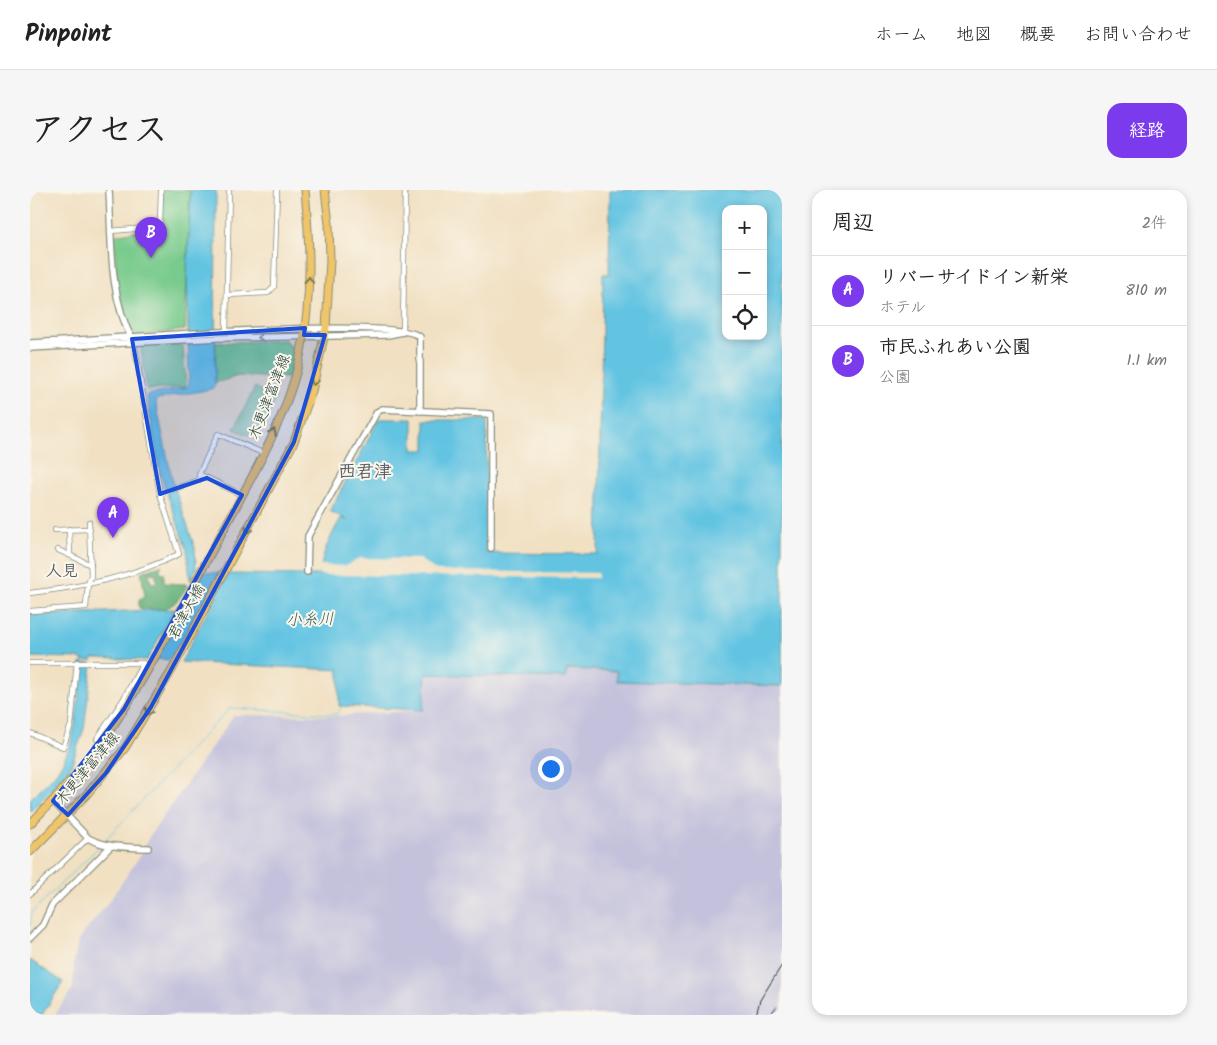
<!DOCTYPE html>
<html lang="ja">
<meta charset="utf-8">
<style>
:root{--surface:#fff;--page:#f6f6f6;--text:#222;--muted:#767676;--line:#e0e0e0;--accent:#7c3aed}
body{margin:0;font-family:Kalam,"Klee One",sans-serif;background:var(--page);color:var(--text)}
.controls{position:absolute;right:15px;top:15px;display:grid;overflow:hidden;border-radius:10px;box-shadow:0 2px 8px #0003}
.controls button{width:45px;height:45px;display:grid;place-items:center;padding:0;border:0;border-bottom:1px solid var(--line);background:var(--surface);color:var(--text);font:25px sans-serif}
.you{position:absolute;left:520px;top:578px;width:18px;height:18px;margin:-12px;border:4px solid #fff;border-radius:50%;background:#1a73e8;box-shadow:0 0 0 8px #1a73e833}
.badge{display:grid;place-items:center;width:32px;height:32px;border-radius:50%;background:var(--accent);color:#fff;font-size:16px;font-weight:700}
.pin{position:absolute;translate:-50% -41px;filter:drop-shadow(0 1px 2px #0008)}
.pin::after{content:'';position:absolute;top:26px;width:18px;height:15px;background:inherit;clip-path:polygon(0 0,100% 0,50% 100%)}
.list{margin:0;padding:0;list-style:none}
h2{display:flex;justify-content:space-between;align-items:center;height:65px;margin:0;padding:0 20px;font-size:21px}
h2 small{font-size:16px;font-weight:400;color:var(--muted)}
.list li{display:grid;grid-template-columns:32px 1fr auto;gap:15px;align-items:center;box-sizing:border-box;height:70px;padding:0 20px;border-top:1px solid var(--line)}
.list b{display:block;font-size:19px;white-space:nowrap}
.list p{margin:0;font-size:16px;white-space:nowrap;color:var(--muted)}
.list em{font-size:16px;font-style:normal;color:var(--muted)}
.icon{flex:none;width:28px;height:28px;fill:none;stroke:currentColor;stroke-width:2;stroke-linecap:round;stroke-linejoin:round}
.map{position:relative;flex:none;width:752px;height:825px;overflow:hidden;border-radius:15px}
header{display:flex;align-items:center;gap:30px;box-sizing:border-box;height:70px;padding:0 25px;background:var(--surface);border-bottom:1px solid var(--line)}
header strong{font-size:24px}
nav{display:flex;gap:28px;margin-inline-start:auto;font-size:18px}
.intro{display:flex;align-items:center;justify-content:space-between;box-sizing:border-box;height:120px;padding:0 30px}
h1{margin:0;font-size:35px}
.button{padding:12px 22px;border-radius:15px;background:var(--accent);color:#fff;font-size:18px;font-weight:700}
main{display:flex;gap:30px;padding:0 30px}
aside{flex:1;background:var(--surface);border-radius:15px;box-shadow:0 2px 8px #0003}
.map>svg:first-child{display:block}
</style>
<header>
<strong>Pinpoint</strong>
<nav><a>ホーム</a><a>地図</a><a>概要</a><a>お問い合わせ</a></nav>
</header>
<div class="intro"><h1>アクセス</h1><a class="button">経路</a></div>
<main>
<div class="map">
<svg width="752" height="825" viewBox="0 0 752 825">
<rect width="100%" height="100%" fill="#fbf7ec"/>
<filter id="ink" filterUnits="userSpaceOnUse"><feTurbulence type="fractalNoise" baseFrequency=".02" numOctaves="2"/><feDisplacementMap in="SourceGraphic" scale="10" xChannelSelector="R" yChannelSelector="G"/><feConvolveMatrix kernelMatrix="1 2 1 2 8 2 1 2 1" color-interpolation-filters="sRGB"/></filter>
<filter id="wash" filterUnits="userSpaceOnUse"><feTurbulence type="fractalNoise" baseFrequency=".0096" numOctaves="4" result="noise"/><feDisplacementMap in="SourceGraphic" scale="20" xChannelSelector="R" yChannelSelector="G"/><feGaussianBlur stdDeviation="1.12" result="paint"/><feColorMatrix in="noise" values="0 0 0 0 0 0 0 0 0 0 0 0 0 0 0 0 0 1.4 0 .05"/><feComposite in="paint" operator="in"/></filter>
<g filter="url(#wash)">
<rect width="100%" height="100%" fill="#f1e0c2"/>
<!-- industrial -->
<path fill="#c3c1db" d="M 537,479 L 588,481 L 588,491 L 725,495 L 752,482 L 752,825 L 25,825 L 43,798 L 44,772 L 48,751 L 80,710 L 110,666 L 119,647 L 204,525 L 304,526 L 393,520 L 396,484 L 536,488 Z"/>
<!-- green -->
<g fill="#79cb8d" stroke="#4c8460">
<path d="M 133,0 L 160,0 L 155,140 L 103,146 L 88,105 L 84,45 L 131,37 Z"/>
<path d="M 255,150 L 266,163 L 259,188 L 208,186 L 185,193 L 186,153 Z"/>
<path d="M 113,155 L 153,155 L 156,197 L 117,200 L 111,158 Z"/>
<path d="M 225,197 L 246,208 L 227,249 L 204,239 Z"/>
</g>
<!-- forest -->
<path fill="#62af78" stroke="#407656" d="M 132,375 L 130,378 L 131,384 L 134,383 L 134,393 L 156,394 L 157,396 C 145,418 137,422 109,418 L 109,409 L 115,406 L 111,382 L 118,379 L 121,393 L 127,392 L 125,383 L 121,384 L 120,379 Z"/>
<!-- water -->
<g fill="#64c4e2" stroke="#42808b" fill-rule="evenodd">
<path d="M 161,0 L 186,0 L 185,195 L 182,199 L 127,209 L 126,213 L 143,293 L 165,358 L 166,379 L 160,390 L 157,360 L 129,281 L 117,205 L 156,198 L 159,194 L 157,84 Z"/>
<path d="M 580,0 L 752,0 L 752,496 L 587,491 L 587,481 L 537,479 L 536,488 L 396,484 L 393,520 L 309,516 L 309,480 L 151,472 L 198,384 L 290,385 C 291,364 301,346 311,328 L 317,330 L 300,321 L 349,229 L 383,229 L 383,260 L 395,260 L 395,230 L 457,230 L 456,363 L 568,364 L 573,84 L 579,84 ZM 696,19 L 733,19 L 733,146 L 696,146 Z"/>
<path d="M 173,382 L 190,383 L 143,470 L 126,469 L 153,419 L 159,420 L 164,415 L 162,402 Z"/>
<path d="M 145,419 L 117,470 L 63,468 L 62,471 L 52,471 L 51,468 L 0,467 L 0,425 Z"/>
<path d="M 51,473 L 62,474 L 54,539 L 42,573 L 35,585 L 0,622 L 0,609 C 8,601 17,593 25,584 C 48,555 48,509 51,473 Z"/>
<path d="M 0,770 L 33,792 L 12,825 L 0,825 Z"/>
</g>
<!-- pier -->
<path fill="#f1e0c2" d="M 330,368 L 389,369 L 407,381 L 568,383 L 568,388 L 290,385 L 290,375 L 315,376 Z"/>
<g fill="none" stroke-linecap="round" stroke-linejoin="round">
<!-- stream -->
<g stroke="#64c4e2" stroke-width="1">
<path d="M 74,651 L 200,518 L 299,524 L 307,524 L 312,516"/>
<path d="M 0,735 L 2,722 L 70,656"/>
</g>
</g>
</g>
<g filter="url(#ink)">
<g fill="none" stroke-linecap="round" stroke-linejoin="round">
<defs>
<g id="minor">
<path d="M 81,41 L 127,37 L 130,33 L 131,0"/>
<path d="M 198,105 L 238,103 L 244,97 L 247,0"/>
<path d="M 196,142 L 199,0"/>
<path d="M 373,142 L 375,0"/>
<path d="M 169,284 L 212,305"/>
<path d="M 130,304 L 169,290 L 169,284 L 188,244 L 233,263"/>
<path d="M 39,339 L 40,365"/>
<path d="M 25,340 L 60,339"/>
<path d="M 28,360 L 61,375"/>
<path d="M 0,403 C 51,397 103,387 149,364 L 130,304 L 104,153"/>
<path d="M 0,421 L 56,417 L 58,394 L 61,386 L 59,332"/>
<path d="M 0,473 L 113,473 L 93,510 L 67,549 L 72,551"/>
<path d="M 0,543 L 33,557 L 41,535 L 47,472"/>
<path d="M 0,704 L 58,648"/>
</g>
<g id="tertiary">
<path d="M 79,0 C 82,51 78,105 103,151"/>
<path d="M 0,153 C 48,151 372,125 390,147 L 390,221"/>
<path d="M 0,158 L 188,148 L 358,145 L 373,142"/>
<path d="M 277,382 L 278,346 L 347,222 L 352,219 L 461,224 L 461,358"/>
<path d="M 23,611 L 58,648 C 76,658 97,657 118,658"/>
<path d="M 0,748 L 13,735 L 22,715 L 81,656"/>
</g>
<g id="primary">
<path d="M 0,634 C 31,603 60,570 85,533 C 124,475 155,410 189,348 C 220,290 258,228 271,162 C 282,108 280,54 275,0"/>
<path d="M 0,662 L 57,604 L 95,558 L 142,480 L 264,252 L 282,201 L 296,138 L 300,71 L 299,34 L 295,0"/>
</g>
</defs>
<!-- minor casing -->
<use href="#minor" stroke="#888e7b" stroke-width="6"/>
<!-- tertiary casing -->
<use href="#tertiary" stroke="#888e7b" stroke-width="8"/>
<!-- primary casing -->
<use href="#primary" stroke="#888e7b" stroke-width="9"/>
<!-- minor -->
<use href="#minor" stroke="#fff" stroke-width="4.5"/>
<!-- tertiary -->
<use href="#tertiary" stroke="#fff" stroke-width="5.5"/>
<!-- primary -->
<use href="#primary" stroke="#f0c469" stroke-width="7"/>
<!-- rail -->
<g stroke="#1f3d34" stroke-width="1">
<path d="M 726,825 L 730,810 L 752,775"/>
<path d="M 740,825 L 746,817"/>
</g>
</g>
<!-- one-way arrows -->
<defs><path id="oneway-chevron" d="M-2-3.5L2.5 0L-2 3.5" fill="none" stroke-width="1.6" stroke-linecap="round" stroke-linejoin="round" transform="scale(1.25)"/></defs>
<g stroke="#7d7a4c">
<use href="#oneway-chevron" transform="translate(279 90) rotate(-87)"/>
<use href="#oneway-chevron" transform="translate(284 192) rotate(105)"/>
<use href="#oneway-chevron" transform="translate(243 242) rotate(-65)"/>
<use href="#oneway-chevron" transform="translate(218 340) rotate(118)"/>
<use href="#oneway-chevron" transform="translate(118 522) rotate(121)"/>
</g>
<use stroke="#8f9e9a" href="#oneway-chevron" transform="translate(231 147) rotate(178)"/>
</g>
<!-- marked area -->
<path fill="#1d4ed8" fill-opacity="0.2" stroke="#1d4ed8" stroke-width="4" stroke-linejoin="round" d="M 275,138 L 274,145 L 295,145 L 264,252 L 121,517 L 76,583 L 38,625 L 23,611 L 94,519 L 212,305 L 177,288 L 130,304 L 102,149 Z"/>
<g text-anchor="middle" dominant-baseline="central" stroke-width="4" stroke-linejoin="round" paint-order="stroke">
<!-- street labels -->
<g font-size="15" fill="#1f3d34" stroke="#fbf7ec">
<text transform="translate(240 207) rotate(-69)">木更津富津線</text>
<text transform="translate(157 422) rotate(-61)">君津大橋</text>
<text transform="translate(58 579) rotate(-50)">木更津富津線</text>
</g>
<!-- neighbourhood labels -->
<g font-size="16" font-weight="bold" fill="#575c65" stroke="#fbf7ec">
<text x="32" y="381">人見</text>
</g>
<!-- water labels -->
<g font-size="16" font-style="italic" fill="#305f60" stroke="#fbf7ec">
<text transform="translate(280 430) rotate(-2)">小糸川</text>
</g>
<!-- quarter labels -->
<g font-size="18" font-weight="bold" fill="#575c65" stroke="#fbf7ec">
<text x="335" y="282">西君津</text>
</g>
</g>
</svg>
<div class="controls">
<button>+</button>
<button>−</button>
<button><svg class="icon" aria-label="locate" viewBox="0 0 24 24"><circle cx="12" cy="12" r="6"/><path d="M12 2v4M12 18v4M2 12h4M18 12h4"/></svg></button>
</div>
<div class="you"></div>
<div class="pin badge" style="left:83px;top:348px">A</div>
<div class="pin badge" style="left:121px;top:68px">B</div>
</div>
<aside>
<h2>周辺<small>2件</small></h2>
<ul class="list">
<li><span class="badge">A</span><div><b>リバーサイドイン新栄</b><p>ホテル</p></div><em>810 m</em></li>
<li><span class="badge">B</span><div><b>市民ふれあい公園</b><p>公園</p></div><em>1.1 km</em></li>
</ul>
</aside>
</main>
